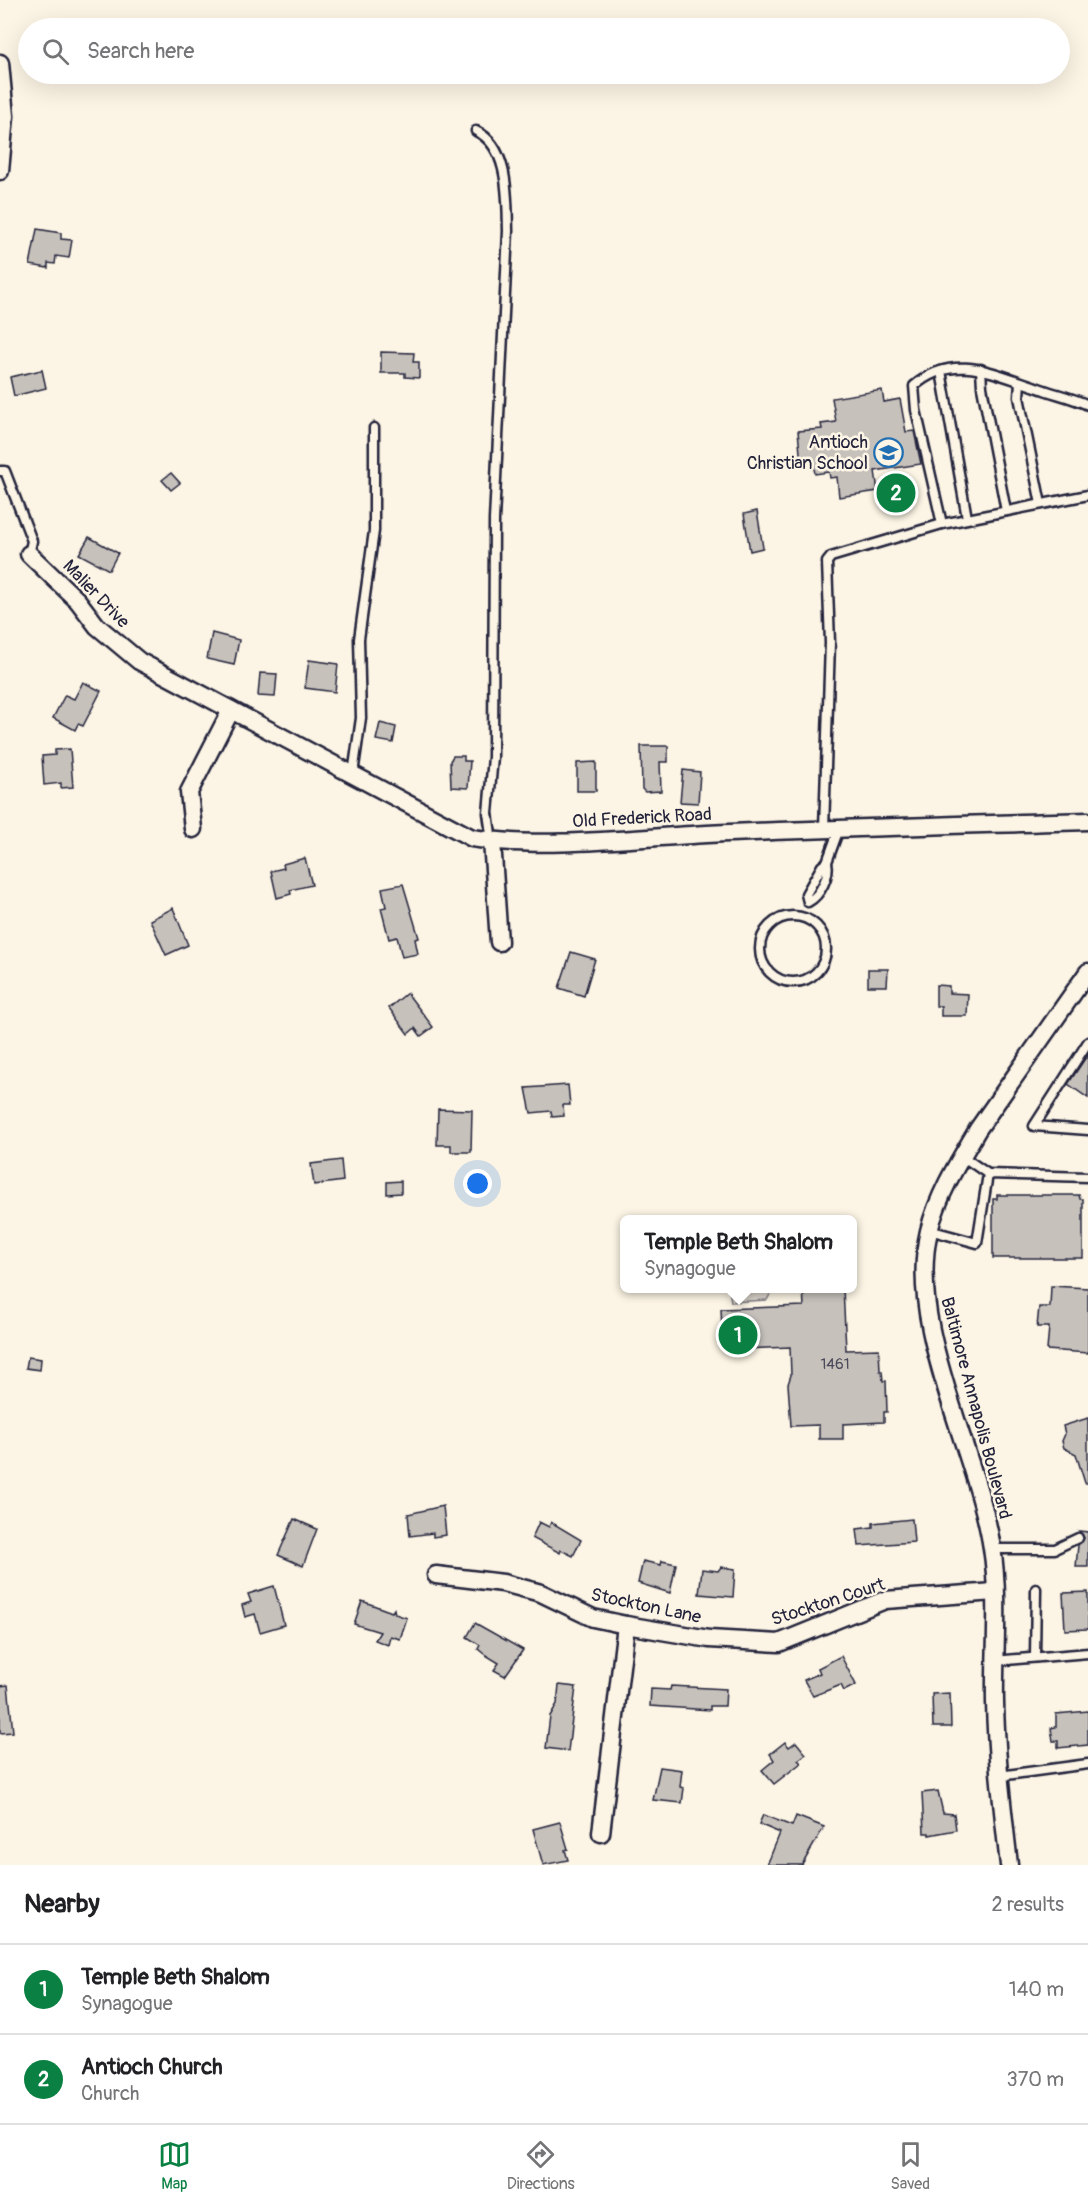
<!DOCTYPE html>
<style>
:root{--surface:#fff;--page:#f6f6f6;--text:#202124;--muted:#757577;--line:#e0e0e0;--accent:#0b8043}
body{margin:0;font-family:Pangolin,sans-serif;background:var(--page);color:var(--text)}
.you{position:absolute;left:478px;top:1184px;width:21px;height:21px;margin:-15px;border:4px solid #fff;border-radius:50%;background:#1a73e8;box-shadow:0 0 0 9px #1a73e833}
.badge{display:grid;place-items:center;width:39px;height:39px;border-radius:50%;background:var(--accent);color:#fff;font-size:20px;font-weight:700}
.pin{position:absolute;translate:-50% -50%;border:3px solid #fff;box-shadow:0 2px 6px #0006}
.popup{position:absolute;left:620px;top:1215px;width:237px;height:78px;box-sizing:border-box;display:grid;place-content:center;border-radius:9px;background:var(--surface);filter:drop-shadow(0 2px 4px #0005);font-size:20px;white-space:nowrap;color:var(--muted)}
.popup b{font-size:22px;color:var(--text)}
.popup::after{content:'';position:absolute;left:50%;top:100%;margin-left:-12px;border:12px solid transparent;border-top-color:var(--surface)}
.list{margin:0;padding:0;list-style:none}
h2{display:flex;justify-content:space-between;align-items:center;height:78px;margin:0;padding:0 24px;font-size:26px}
h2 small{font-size:20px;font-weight:400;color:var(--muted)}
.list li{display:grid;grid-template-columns:39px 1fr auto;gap:18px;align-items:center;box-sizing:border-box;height:90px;padding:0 24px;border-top:2px solid var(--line)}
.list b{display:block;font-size:22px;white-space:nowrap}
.list p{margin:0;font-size:20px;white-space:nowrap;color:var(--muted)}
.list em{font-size:20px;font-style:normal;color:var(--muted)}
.icon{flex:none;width:33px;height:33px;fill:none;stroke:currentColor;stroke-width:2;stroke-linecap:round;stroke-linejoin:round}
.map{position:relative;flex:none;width:1088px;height:1865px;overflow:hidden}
.search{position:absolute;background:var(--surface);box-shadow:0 6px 24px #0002;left:18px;right:18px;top:18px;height:66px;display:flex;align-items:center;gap:15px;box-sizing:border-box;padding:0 21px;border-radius:33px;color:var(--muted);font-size:22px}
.sheet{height:258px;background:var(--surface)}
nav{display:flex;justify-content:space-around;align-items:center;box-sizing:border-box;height:84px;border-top:2px solid var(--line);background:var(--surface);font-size:16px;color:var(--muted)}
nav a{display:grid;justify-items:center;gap:3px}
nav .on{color:var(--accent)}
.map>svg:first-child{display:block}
</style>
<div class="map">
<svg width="1088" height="1865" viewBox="0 0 1088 1865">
<rect width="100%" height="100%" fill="#fcf5e5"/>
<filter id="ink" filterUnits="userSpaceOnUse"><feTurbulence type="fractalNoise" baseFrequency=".0167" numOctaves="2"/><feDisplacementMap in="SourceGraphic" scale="12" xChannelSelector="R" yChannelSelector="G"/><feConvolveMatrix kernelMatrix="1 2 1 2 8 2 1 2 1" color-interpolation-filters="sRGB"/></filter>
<g filter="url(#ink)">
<!-- green -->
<path fill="#dcd6cc" stroke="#7f7c84" stroke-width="1.5" d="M 729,1289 L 729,1288 L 773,1289 L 767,1300 L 731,1302 Z"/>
<!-- building -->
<g fill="#c6c1bb" stroke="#22223b" stroke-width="1.5">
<path d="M 37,229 L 61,233 L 61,239 L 72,240 L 69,258 L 56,256 L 55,264 L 48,263 L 48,268 L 30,265 Z"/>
<path d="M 381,352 L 414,353 L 413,362 L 419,362 L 419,378 L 405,377 L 405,373 L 381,373 Z"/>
<path d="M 42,370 L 46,388 L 14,396 L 10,377 Z"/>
<path d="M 882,390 L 884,402 L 900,399 L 906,432 L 914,431 L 921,464 L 875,471 L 878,491 L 839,497 L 837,477 L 830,478 L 829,472 L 815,474 L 813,462 L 801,464 L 798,431 L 822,429 L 821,424 L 836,422 L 832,398 Z"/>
<path d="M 171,473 L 180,483 L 171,490 L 162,480 Z"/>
<path d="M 757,511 L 763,548 L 750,551 L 744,514 Z"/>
<path d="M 89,537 L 118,553 L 109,570 L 79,554 Z"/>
<path d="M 212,633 L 239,640 L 234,665 L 207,659 Z"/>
<path d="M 309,660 L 338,664 L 335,692 L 305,688 Z"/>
<path d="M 260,673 L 277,674 L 275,697 L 258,696 Z"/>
<path d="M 83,682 L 101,691 L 83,726 L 78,724 L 75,730 L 53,718 L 65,695 L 74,699 Z"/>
<path d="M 380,723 L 396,727 L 393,743 L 376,740 Z"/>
<path d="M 641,746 L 668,746 L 668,762 L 660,762 L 661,791 L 645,792 L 642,789 Z"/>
<path d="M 70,749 L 73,787 L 61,788 L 61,783 L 44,785 L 42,756 L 55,755 L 55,750 Z"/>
<path d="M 453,756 L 464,756 L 464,761 L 470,761 L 468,788 L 451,787 L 450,761 Z"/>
<path d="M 596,762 L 596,791 L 577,791 L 577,763 Z"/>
<path d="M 683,770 L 700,772 L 698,803 L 680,802 Z"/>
<path d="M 305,858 L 312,885 L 290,890 L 291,894 L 277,898 L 271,871 L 284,868 L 283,864 Z"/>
<path d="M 403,884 L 419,938 L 415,939 L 418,954 L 402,957 L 397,937 L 389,939 L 381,908 L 386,907 L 382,888 Z"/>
<path d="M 173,908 L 188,945 L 166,955 L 150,920 Z"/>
<path d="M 571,952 L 595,959 L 584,996 L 559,988 Z"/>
<path d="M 868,969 L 888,969 L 887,986 L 868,986 Z"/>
<path d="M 936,985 L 949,986 L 949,993 L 968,994 L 967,1016 L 941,1016 L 941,1006 L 936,1006 Z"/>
<path d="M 407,993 L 433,1027 L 421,1036 L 415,1028 L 408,1034 L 389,1008 Z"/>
<path d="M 1088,1054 L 1088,1098 L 1068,1084 Z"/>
<path d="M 568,1085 L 570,1105 L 563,1105 L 564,1116 L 552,1117 L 551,1111 L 531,1113 L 526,1088 Z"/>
<path d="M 438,1109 L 472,1110 L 471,1152 L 451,1152 L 451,1145 L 437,1145 Z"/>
<path d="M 341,1160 L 343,1181 L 314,1185 L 311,1164 Z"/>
<path d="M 401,1181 L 401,1193 L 387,1194 L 387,1182 Z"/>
<path d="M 997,1195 L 1079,1195 L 1080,1199 L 1083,1199 L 1083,1258 L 993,1258 L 993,1199 L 997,1199 Z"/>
<path d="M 1051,1286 L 1088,1288 L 1088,1353 L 1047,1350 L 1049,1327 L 1037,1327 L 1039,1307 L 1050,1307 Z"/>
<path d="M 803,1288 L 843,1288 L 846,1350 L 879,1349 L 880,1371 L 882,1371 L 883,1381 L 886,1381 L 887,1412 L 884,1412 L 884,1422 L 843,1424 L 843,1439 L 819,1439 L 819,1425 L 791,1426 L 788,1384 L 791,1375 L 790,1347 L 723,1350 L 721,1309 L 804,1306 Z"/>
<path d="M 28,1357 L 41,1359 L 40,1370 L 26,1368 Z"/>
<path d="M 1088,1418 L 1088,1483 L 1085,1483 L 1076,1454 L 1064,1448 L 1062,1441 L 1065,1434 L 1063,1426 Z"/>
<path d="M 443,1506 L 446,1535 L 433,1537 L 433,1533 L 410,1536 L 408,1514 Z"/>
<path d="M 294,1519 L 317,1529 L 303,1566 L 278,1555 Z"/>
<path d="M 912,1519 L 914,1542 L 859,1546 L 857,1529 L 873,1527 L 873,1523 Z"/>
<path d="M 539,1522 L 549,1527 L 551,1522 L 581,1540 L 573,1556 L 561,1550 L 560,1553 L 532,1538 Z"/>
<path d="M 1079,1531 L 1088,1532 L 1088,1567 L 1076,1567 L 1078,1545 L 1084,1538 Z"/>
<path d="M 643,1561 L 661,1565 L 662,1561 L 676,1564 L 670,1593 L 638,1583 Z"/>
<path d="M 721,1567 L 735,1569 L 733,1597 L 699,1594 L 702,1569 L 718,1571 Z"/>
<path d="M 274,1586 L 284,1625 L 260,1632 L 255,1614 L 245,1617 L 242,1605 L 251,1602 L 248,1594 Z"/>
<path d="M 1088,1592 L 1088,1629 L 1065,1630 L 1063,1593 Z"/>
<path d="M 362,1601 L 392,1612 L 394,1609 L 395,1614 L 407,1618 L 400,1639 L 390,1636 L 388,1645 L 375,1640 L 380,1632 L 354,1624 Z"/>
<path d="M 475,1623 L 523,1650 L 505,1676 L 494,1670 L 499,1663 L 484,1654 L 478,1649 L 480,1645 L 467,1637 Z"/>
<path d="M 841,1656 L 856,1685 L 844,1691 L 841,1685 L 813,1696 L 804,1680 L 820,1673 L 818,1668 Z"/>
<path d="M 8,1685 L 13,1732 L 0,1733 L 0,1686 Z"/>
<path d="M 559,1685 L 576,1687 L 568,1751 L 546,1748 L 550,1716 L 557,1704 Z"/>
<path d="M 671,1686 L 726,1689 L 725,1706 L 710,1706 L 710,1710 L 650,1706 L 651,1689 L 670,1690 Z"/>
<path d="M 950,1693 L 951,1727 L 933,1727 L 932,1694 Z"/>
<path d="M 1088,1711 L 1088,1745 L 1058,1748 L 1058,1741 L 1053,1741 L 1051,1728 L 1056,1727 L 1056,1714 Z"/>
<path d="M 785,1742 L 789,1747 L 796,1742 L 806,1754 L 798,1760 L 801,1763 L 774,1784 L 762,1770 L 774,1760 L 770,1754 Z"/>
<path d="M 660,1767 L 682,1770 L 680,1787 L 684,1788 L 682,1803 L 653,1800 Z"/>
<path d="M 938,1791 L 943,1813 L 954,1814 L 956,1830 L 929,1835 L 929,1833 L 924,1833 L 922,1793 Z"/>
<path d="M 763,1815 L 792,1826 L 796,1816 L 824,1827 L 802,1865 L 767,1865 L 780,1833 L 759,1824 Z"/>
<path d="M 560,1822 L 568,1849 L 565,1850 L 568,1860 L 543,1865 L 533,1829 Z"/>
</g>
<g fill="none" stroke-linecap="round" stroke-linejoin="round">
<defs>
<g id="lane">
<path d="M 476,131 C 510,147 507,200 508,231 L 494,520 L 493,757 L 488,813 L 492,841"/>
<path d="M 981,369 L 982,387 L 1006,511"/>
<path d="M 941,371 L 967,518"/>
<path d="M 1020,382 L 1019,397 L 1041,504"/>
<path d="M 1088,405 C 1071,397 1054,394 1036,387 C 993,373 953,352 914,386 L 916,410 L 942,524 L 1088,495"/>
<path d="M 0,471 L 5,471 L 32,541 L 29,554"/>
<path d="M 353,774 L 361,718 L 359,639 L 374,531 L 374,428"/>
<path d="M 824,829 L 830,643 L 827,562 L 831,557 L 942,524"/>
<path d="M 827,862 C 830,875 821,895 808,902 L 806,894 L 822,866 L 827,862 L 839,829"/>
<circle cx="793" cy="949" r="33"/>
<path d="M 1088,1042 L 1034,1126 L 1088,1130"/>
<path d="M 962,1156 L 988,1174"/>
<path d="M 929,1230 L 977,1243 L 988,1174 L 1088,1177"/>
<path d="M 992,1549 L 1055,1549 L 1078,1538"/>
<path d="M 1035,1657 L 1036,1589"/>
<path d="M 994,1661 L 1088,1653"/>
<path d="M 999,1776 L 1088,1764"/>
</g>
<g id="street">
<path d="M 0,63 L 5,116 L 0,171"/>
<path d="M 29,554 L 78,601 L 97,626 L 139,661 L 472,838 C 544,849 633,838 707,834 C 834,828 961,825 1088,821"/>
<path d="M 193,829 L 189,792 L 231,710"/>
<path d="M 492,841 L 499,942"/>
<path d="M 436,1575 L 503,1583 L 541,1593 L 593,1618 L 626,1625 L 709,1639 L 779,1643 L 885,1600 L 995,1592"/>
<path d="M 601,1833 L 626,1625"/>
<path d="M 1009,1865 C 1003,1811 996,1757 995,1702 C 994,1652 1000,1598 992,1548 C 977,1451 906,1326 929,1231 C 938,1194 959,1161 978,1129 L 1088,972"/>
</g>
</defs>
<!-- lane casing -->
<use href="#lane" stroke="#22223b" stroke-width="13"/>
<!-- street casing -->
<use href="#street" stroke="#22223b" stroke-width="21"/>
<!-- lane -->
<use href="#lane" stroke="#fcf5e5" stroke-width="8"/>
<!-- street -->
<use href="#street" stroke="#fcf5e5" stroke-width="16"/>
</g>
</g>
<!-- icons -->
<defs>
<symbol id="school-ring" viewBox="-11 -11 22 22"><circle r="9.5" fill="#fcf5e5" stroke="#1f6fb2" stroke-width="1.5"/><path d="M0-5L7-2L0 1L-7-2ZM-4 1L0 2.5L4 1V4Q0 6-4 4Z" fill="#1f6fb2"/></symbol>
</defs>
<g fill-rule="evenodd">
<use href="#school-ring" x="872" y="436" width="33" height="33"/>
</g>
<g text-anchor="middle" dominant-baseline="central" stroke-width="5" stroke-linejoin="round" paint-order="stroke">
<!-- number labels -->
<g font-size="15" fill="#4b4a5b">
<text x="835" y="1364">1461</text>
</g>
<!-- poi labels -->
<g font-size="18" fill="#22223b" stroke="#fcf5e5" text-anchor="end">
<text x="868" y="442">Antioch<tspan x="868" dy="21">Christian School</tspan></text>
</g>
<!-- street labels -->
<g font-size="18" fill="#22223b" stroke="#fcf5e5">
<text transform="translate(96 594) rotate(46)">Malier Drive</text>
<text transform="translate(642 818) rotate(-3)">Old Frederick Road</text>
<text transform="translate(976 1408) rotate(75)">Baltimore Annapolis Boulevard</text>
<text transform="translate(828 1602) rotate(-18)">Stockton Court</text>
<text transform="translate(646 1606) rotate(12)">Stockton Lane</text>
</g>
</g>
</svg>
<div class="you"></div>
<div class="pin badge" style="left:738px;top:1335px">1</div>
<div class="popup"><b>Temple Beth Shalom</b>Synagogue</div>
<div class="pin badge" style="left:896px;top:493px">2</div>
<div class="search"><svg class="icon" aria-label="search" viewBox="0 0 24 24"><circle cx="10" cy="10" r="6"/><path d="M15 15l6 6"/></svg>Search here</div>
</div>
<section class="sheet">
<h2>Nearby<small>2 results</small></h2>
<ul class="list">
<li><span class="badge">1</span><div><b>Temple Beth Shalom</b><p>Synagogue</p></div><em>140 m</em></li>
<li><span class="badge">2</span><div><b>Antioch Church</b><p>Church</p></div><em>370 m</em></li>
</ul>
</section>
<nav>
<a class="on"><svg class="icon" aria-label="map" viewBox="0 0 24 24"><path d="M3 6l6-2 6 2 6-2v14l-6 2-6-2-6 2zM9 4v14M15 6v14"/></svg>Map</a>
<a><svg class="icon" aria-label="directions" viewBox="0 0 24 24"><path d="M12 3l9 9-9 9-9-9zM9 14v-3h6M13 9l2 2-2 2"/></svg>Directions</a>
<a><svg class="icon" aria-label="saved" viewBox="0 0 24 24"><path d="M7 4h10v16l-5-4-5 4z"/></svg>Saved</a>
</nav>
